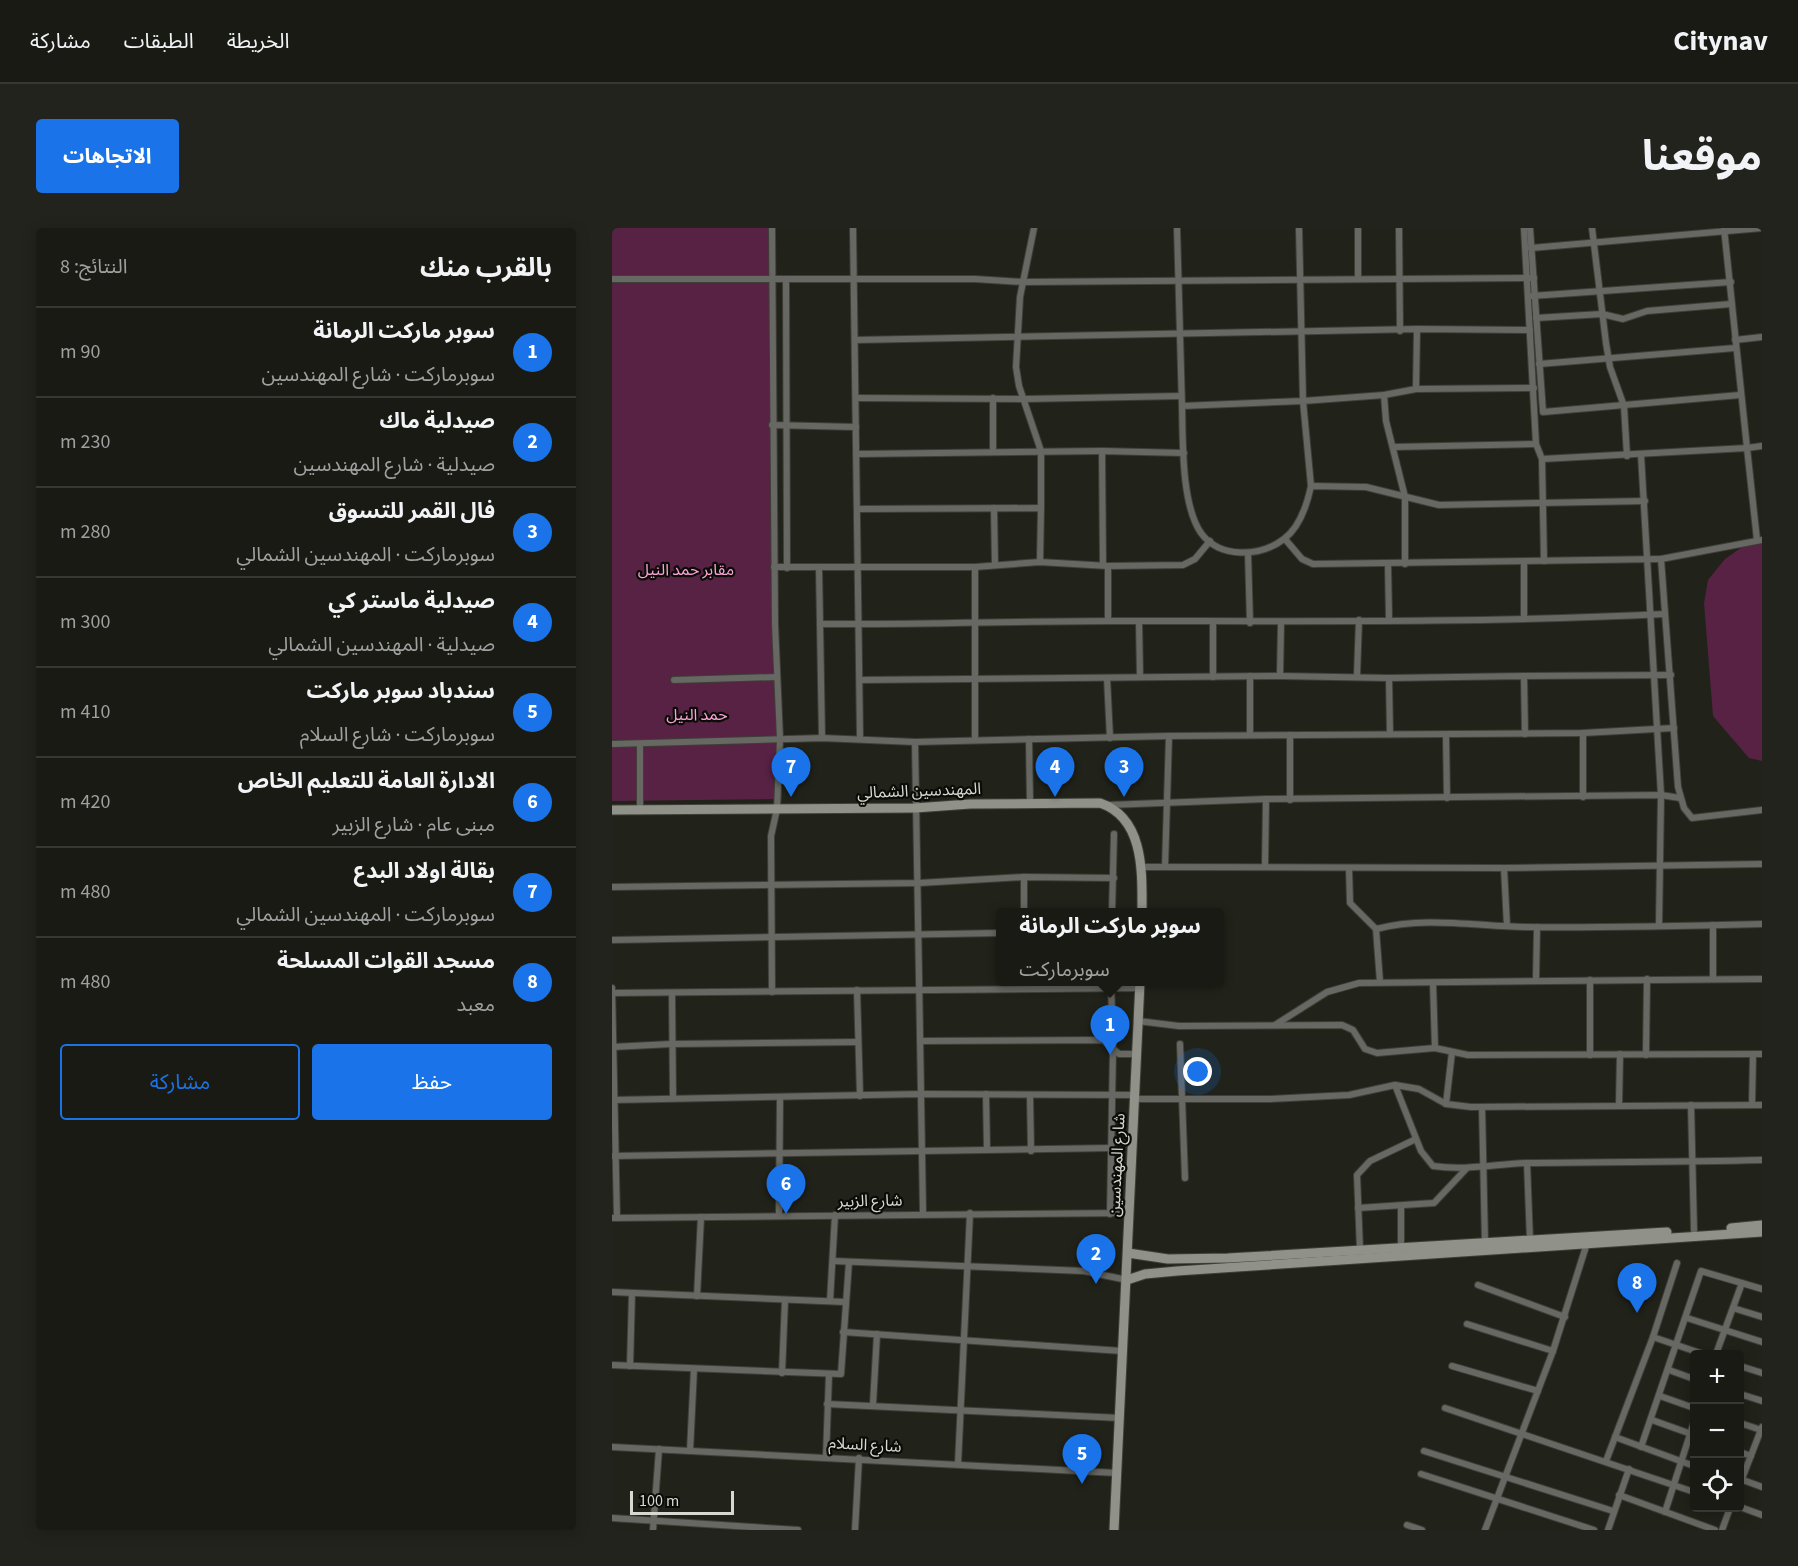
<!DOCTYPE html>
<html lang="ar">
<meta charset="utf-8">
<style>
:root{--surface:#191a13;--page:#22231c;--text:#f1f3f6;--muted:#9fa1a0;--line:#373833;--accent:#1a73e8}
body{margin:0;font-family:"Source Sans 3","Noto Sans Arabic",sans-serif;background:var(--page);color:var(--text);direction:rtl}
.controls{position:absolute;right:18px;bottom:18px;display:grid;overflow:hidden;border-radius:6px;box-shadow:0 3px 15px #0003}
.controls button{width:54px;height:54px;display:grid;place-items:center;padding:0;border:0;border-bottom:2px solid var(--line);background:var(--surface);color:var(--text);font:30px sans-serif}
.scale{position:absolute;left:18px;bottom:15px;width:104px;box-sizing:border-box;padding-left:6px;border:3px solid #d7d8d1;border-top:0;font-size:16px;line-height:21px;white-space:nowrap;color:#d7d8d1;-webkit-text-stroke:4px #0b0b07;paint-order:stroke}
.you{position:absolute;left:586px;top:844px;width:21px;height:21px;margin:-15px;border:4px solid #fff;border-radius:50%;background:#1a73e8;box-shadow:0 0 0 9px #1a73e833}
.badge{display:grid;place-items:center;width:39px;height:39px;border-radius:50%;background:var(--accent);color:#fff;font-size:20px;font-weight:700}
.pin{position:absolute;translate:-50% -50px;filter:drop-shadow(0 2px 3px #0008)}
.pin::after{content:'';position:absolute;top:32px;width:21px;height:18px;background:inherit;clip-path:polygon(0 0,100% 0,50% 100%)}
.popup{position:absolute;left:384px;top:680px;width:228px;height:78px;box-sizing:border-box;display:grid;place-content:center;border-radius:6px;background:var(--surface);filter:drop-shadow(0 2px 4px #0005);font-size:20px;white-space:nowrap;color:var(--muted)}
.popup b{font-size:22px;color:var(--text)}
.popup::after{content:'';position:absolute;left:50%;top:100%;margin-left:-12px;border:12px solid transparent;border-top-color:var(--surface)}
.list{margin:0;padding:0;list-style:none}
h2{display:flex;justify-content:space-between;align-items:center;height:78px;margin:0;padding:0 24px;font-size:26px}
h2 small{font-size:20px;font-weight:400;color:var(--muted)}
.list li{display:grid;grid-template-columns:39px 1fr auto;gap:18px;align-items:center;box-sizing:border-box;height:90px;padding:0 24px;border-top:2px solid var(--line)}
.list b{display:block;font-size:22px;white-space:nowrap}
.list p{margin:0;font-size:20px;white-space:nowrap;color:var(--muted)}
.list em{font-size:20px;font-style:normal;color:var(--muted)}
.actions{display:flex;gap:12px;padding:18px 24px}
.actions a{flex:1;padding:14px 0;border:2px solid var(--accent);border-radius:6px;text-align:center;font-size:21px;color:var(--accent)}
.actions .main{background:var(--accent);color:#fff}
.icon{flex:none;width:33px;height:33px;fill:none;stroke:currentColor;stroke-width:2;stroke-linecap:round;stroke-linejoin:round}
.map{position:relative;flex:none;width:1150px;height:1302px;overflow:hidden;direction:ltr;border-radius:6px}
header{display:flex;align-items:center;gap:36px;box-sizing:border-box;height:84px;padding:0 30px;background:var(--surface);border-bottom:2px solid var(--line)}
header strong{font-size:28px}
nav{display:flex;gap:33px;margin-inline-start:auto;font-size:21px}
.intro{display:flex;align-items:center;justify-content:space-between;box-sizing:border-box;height:144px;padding:0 36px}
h1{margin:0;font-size:42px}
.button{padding:15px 27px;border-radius:6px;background:var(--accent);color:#fff;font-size:21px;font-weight:700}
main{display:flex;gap:36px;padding:0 36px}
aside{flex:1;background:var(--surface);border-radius:6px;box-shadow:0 3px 15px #0003}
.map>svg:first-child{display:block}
</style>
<header>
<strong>Citynav</strong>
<nav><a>الخريطة</a><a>الطبقات</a><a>مشاركة</a></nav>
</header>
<div class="intro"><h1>موقعنا</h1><a class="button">الاتجاهات</a></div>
<main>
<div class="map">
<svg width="1150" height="1302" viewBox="0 0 1150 1302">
<rect width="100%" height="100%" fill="#212219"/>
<!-- green -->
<g fill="#572244">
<path d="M 0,0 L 159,0 L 170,571 L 0,573 Z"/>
<path d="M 1150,316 L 1150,533 L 1137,530 L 1101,488 L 1092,375 L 1096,352 L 1113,331 L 1133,317 Z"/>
</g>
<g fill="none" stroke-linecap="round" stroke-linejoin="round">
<defs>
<g id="street">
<path d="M 241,0 L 248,509"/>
<path d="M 422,0 L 408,69 L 404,139 L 407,158 L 429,223 L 429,280"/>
<path d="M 565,0 L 570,178 L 691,173 L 687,0"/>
<path d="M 787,0 L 788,103"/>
<path d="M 912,0 L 924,216 L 930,231 L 932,333"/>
<path d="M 918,0 L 931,184 L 1128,167"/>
<path d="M 980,0 L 994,115 L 998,139 L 1012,178 L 1015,228"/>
<path d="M 919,20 L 1150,0"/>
<path d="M 746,50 L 746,0"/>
<path d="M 0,51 L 363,51 L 411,54 L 922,50"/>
<path d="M 174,51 L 175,340"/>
<path d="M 919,68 L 1119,54"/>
<path d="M 924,90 L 990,86 L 1011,91 L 1035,83 L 1119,76"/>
<path d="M 243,112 L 805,101 L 918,102"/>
<path d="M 1123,112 L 1150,109"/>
<path d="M 927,136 L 1123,120"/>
<path d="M 804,161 L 805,101"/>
<path d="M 772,167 L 774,193 L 793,269 L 793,336"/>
<path d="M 244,170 L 413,171 L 569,168"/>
<path d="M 381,170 L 381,223"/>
<path d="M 570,178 C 571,212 569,276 589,305 C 608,331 648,329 672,311 C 688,299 695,277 699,258 L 754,259 L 827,277 L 1033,273"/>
<path d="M 160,197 L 244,199"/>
<path d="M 781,219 L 924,216"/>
<path d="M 245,226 L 490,223"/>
<path d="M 1029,227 L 1049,567 L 1047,697"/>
<path d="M 930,231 L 1135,220 L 1112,0"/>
<path d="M 699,258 L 691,173 L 772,167 L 804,161 L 922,160"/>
<path d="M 382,280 L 383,337"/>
<path d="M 245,281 L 429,280 L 428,334"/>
<path d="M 673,311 L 690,331 L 701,336 L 1049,331"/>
<path d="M 1145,312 L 1135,220 L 1150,218"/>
<path d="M 1150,312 L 1049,331 L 1066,559 L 1072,580 L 1080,590 L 1150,582"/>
<path d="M 636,325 L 638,395"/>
<path d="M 776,336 L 777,391"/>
<path d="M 491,337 L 490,223 L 572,225"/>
<path d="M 496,338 L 496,393"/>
<path d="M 162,339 L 363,339 L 428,334 L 496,338 L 571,337 L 583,331 L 598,313"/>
<path d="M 363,339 L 363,512"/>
<path d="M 207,340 L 210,510"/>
<path d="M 912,390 L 912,333"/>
<path d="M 527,393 L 528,449"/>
<path d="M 208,396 C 306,397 405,393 503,393 C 686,393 870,395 1053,386"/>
<path d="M 745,447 L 747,392"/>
<path d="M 638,448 L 638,507"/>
<path d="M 668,448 L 669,395"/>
<path d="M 912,448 L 1059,447"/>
<path d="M 601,449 L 601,396"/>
<path d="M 495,450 L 498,510"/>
<path d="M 777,450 L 778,506"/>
<path d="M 62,452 L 164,449"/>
<path d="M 248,452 L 668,448 L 777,450 L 912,448 L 913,506"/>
<path d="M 971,505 L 971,569"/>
<path d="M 834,507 L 835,570"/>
<path d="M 417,511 L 418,574"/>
<path d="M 303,514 L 311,985"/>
<path d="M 0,516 L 210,510 L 303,514 L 557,508"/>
<path d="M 28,517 L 28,581"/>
<path d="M 678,572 L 678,507"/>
<path d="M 496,577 L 654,571 L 1049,567 L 1068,570"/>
<path d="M 529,639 L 892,640 L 1150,636"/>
<path d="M 553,639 L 557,508 L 971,505 L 1062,500"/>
<path d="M 653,639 L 654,571"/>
<path d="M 737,640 L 738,675 L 764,701 L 768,754"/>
<path d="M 892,640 L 895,698"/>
<path d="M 412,649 L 412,684"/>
<path d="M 0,659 L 307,655 L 412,649 L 502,650"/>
<path d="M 500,684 L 502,606"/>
<path d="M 764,701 C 813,688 863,698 913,699 C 992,700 1071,698 1150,696"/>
<path d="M 0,712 L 388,705"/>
<path d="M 1101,750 L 1101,697"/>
<path d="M 924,752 L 925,699"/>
<path d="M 821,755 L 823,820"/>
<path d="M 0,760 L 5,990"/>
<path d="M 245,762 L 248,868"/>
<path d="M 160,764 L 159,608 L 165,581 L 168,511 L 163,396 L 160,0"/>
<path d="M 0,765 L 528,760"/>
<path d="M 60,765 L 61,870"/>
<path d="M 526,793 L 567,798 L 730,797 L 741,802 L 753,821 L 765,825 L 823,820 L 856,827 L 1150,826"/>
<path d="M 663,797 L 715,764 L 747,755 L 1150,751"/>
<path d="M 308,813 L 491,812 L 507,826 L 526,826"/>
<path d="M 568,816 L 573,950"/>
<path d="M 0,819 L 59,816 L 246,814"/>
<path d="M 978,827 L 978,752"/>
<path d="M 1034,827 L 1035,751"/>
<path d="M 783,857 L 809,923 L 821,938 C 853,943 884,936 916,935 C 994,934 1072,934 1150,932"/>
<path d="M 374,866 L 375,922"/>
<path d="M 418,868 L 419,923"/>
<path d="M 523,871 L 658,871 L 737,867 L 783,857 L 807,861 L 834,876 L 859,879 L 1150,877"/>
<path d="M 0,872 L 309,866 L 523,867"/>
<path d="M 834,876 L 840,824"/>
<path d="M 1079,877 L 1082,1002"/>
<path d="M 1140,877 L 1141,826"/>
<path d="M 1007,878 L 1008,826"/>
<path d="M 870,879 L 873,1015"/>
<path d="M 0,928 L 499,920"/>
<path d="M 915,935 L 918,1012"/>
<path d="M 746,980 L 822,975 L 854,941"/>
<path d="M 498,986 L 501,821 L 499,754"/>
<path d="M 167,987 L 168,869"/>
<path d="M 0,990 L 517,985"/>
<path d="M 789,1020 L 789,979"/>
<path d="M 748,1022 L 745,947 L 758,933 L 804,911"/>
<path d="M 221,1033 L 472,1043 L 515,1052"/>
<path d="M 866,1057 L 953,1089"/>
<path d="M 0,1064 L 233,1074"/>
<path d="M 85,1068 L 89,989"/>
<path d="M 218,1073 L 223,987"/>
<path d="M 1121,1080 L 1150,1089"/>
<path d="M 1075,1090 L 1150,1114"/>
<path d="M 855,1096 L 941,1123"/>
<path d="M 231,1104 L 510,1123"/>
<path d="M 1041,1109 L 1091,1126"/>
<path d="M 1104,1126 L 1130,1055"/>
<path d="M 0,1137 L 229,1146 L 237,1034"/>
<path d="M 18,1138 L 20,1065"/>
<path d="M 840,1138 L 926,1163"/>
<path d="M 1128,1138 L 1150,1145"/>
<path d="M 1057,1142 L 1082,1151"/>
<path d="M 170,1145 L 173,1072"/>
<path d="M 1128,1166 L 1150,1173"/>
<path d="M 1048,1168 L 1082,1180"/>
<path d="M 215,1176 L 508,1190"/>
<path d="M 261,1176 L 265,1106"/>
<path d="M 833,1180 L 1082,1264"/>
<path d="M 1040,1192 L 1082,1207"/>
<path d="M 1128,1195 L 1149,1202"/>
<path d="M 1003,1209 L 1082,1238"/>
<path d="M 0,1219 L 505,1245"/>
<path d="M 1029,1219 L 1089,1043 L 1150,1061"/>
<path d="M 78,1223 L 82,1141"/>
<path d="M 812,1223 L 1001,1283"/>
<path d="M 1128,1224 L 1139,1228"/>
<path d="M 214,1229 L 217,1146"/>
<path d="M 994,1233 L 1041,1109 L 1065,1035"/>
<path d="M 346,1236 L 358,985"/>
<path d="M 809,1246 L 982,1302"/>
<path d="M 1128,1251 L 1150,1259"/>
<path d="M 1128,1256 L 1150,1199"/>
<path d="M 1007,1267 L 1103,1302"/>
<path d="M 1128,1279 L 1150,1287"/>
<path d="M 1053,1284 L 1082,1194"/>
<path d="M 0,1290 L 186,1302"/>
<path d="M 795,1297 L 810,1302"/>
<path d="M 41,1302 L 47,1221"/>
<path d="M 243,1302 L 247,1230"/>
<path d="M 873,1302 L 941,1123 L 976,1012"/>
<path d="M 996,1302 L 1017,1241"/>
<path d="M 1110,1302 L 1118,1280"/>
</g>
<g id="secondary">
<path d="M 0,582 L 303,580 L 358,576 L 488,575 C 533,590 530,646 530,684"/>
<path d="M 1119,1000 L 1150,997"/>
<path d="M 516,1025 L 556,1031 L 616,1030 L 1055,1004"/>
<path d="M 515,1052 L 533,1046 L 565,1043 L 1150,1004"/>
<path d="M 502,1302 L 528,754"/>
</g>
</defs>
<!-- street casing -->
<use href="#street" stroke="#3e3f36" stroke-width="8"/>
<!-- secondary casing -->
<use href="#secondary" stroke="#3e3f36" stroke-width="11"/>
<!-- street -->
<use href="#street" stroke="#676863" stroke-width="6"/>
<!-- secondary -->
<use href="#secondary" stroke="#909189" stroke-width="9"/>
</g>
<g text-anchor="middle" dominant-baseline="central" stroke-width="4.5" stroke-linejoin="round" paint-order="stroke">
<!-- park labels -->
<g font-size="16" fill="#f8a4d5" stroke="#0b0b07">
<text x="74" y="342">مقابر حمد النيل</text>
<text x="85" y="487">حمد النيل</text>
</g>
<!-- street labels -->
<g font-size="16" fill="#d7d8d1" stroke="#0b0b07">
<text transform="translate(307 563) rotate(-2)">المهندسين الشمالي</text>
<text transform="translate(505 937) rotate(-87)">شارع المهندسين</text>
<text transform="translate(258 973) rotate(-1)">شارع الزبير</text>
<text transform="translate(253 1217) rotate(3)">شارع السلام</text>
</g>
</g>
</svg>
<div class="controls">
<button>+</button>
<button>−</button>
<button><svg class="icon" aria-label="locate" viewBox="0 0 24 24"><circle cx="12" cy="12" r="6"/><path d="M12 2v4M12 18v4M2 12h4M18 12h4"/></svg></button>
</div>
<div class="scale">100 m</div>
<div class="you"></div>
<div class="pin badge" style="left:498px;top:827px">1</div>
<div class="popup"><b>سوبر ماركت الرمانة</b>سوبرماركت</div>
<div class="pin badge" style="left:484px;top:1056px">2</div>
<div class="pin badge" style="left:512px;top:569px">3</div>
<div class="pin badge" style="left:443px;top:569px">4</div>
<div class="pin badge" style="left:470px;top:1256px">5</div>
<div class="pin badge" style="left:174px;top:986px">6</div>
<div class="pin badge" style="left:179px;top:569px">7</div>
<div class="pin badge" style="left:1025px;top:1085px">8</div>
</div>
<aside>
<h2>بالقرب منك<small>النتائج: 8</small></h2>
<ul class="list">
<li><span class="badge">1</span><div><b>سوبر ماركت الرمانة</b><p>سوبرماركت · شارع المهندسين</p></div><em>90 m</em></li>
<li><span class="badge">2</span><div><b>صيدلية ماك</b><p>صيدلية · شارع المهندسين</p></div><em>230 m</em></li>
<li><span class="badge">3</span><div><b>فال القمر للتسوق</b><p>سوبرماركت · المهندسين الشمالي</p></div><em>280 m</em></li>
<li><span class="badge">4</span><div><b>صيدلية ماستر كي</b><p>صيدلية · المهندسين الشمالي</p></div><em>300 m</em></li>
<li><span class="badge">5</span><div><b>سندباد سوبر ماركت</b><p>سوبرماركت · شارع السلام</p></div><em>410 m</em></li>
<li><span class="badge">6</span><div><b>الادارة العامة للتعليم الخاص</b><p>مبنى عام · شارع الزبير</p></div><em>420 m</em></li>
<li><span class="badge">7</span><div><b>بقالة اولاد البدع</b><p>سوبرماركت · المهندسين الشمالي</p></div><em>480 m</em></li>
<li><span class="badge">8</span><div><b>مسجد القوات المسلحة</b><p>معبد</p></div><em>480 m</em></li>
</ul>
<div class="actions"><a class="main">حفظ</a><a>مشاركة</a></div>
</aside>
</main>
